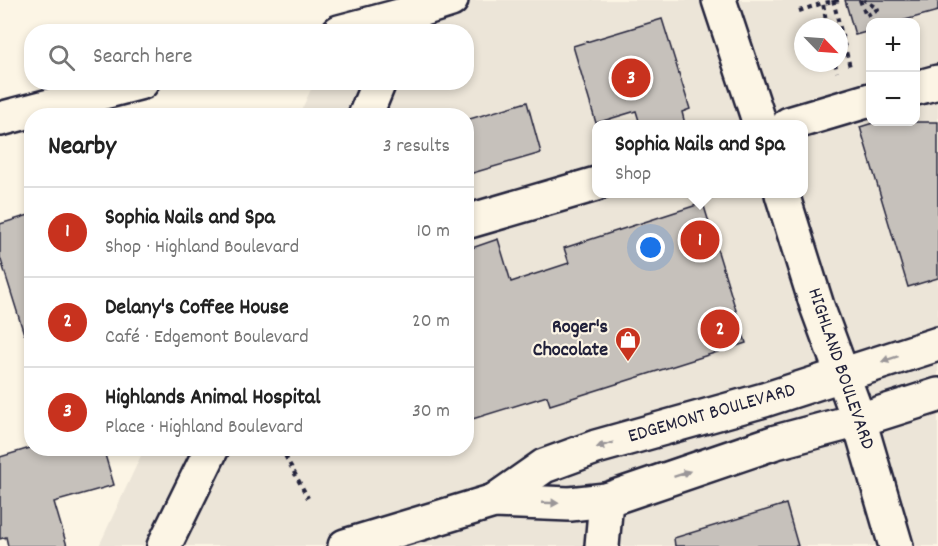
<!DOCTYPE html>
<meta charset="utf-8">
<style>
:root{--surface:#fff;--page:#f2f2f2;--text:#222;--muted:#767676;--line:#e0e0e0;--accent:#c8321e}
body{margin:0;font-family:Dekko,sans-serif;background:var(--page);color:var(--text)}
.controls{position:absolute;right:18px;top:18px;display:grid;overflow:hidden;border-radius:12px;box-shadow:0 3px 9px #0003}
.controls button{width:54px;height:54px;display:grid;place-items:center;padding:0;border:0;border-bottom:2px solid var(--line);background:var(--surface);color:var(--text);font:30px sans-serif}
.compass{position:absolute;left:794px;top:18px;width:54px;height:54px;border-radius:50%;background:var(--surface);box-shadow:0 3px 9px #0003;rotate:115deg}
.you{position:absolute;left:651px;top:248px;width:21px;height:21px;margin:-15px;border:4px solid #fff;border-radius:50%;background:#1a73e8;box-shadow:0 0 0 9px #1a73e833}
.badge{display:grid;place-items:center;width:39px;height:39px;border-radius:50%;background:var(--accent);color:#fff;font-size:20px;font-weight:700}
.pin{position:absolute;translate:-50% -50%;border:3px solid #fff;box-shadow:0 2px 6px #0006}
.popup{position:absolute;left:592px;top:120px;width:216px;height:78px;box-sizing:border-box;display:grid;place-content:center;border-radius:12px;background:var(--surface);filter:drop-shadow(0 2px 4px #0005);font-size:20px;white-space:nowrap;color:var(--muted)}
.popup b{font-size:22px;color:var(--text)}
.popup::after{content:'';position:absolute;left:50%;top:100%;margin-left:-12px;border:12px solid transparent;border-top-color:var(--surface)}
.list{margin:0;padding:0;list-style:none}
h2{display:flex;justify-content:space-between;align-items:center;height:78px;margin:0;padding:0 24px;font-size:26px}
h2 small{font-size:20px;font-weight:400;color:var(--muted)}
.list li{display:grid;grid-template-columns:39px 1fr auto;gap:18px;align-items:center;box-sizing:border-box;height:90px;padding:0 24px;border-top:2px solid var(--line)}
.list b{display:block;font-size:22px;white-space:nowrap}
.list p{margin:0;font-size:20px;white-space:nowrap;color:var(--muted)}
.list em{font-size:20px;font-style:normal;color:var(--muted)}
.icon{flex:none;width:33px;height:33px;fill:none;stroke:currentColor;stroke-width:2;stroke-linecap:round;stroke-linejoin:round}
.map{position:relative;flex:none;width:938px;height:546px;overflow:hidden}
.search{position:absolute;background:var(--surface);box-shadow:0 3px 9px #0003;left:24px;top:24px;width:450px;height:66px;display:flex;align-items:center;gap:15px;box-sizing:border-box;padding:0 21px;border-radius:24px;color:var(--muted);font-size:22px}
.panel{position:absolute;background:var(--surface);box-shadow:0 3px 9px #0003;left:24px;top:108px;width:450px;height:348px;border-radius:24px}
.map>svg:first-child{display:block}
</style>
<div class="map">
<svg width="938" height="546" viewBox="0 0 938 546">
<rect width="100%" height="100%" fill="#fcf5e5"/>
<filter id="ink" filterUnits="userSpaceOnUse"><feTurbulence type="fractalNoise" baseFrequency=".0167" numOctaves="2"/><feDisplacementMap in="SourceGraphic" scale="12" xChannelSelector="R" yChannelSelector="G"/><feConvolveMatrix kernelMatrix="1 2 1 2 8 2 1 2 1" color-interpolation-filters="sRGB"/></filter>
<g filter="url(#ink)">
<!-- built -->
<path fill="#ece5d8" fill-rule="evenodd" d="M 419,0 L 938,0 L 938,546 L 99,546 L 144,449 L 466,448 L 466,116 L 299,115 L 314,83 L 466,82 L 466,32 L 338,31 ZM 870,22 L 916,22 L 916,122 L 870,122 ZM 803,27 L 839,27 L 839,63 L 803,63 ZM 596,124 L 804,124 L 804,194 L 596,194 Z"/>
<!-- building -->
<g fill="#c6c1bb" stroke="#22223b" stroke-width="1.5">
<path d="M 845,0 L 938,0 L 938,11 L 898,22 L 870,22 L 870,31 L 855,35 Z"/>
<path d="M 662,19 L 690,109 L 682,112 L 685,124 L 640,124 L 636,111 L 596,123 L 573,46 Z"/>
<path d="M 527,102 L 541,153 L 466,175 L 466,120 Z"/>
<path d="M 876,122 L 938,122 L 938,278 L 908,287 L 860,127 Z"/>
<path d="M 703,203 L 746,343 L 550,405 L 547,396 L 466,421 L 466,250 L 498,239 L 511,282 L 569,263 L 564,248 Z"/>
<path d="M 32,214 L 32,333 L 24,334 L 0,257 L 0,224 Z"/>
<path d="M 30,448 L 103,448 L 114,485 L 54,502 L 67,546 L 8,546 L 6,537 L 0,539 L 0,457 Z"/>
<path d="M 786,504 L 798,546 L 675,546 L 674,538 Z"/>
</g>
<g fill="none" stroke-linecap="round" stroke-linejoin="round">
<defs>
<g id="minor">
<path d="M 719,0 L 760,124"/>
<path d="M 339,32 L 407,14 L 451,0"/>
<path d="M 916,88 L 938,82"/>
<path d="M 365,116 L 379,82"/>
<path d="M 0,119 L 142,82"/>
<path d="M 789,124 L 870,100"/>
<path d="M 782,194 L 817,306 L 859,420 L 896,546"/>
<path d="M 466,222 L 596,184"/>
<path d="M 164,546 L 212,448"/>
<path d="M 602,546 L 606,500"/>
</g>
<g id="major">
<path d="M 494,501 L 544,466 L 596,447 L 764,400 L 938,344"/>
<path d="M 345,546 L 494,501 L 570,504 L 606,500 L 776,442 L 859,420 L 938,395"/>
</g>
</defs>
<!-- minor casing -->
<use href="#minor" stroke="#22223b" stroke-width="38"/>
<!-- major casing -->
<use href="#major" stroke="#22223b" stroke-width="38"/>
<!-- path -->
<g stroke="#22223b" stroke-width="4" stroke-dasharray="4.5 4.5" stroke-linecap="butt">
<path d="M 833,0 L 850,67 L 849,67"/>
<path d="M 860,0 L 866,16 L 878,9 L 864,0"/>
<path d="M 799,11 L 823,3"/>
<path d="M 827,27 L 823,3 L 840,0"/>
<path d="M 835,63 L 837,72"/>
<path d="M 281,448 L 308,498"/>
</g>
<!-- minor -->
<use href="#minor" stroke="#fcf5e5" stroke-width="33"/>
<!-- major -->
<use href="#major" stroke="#fcf5e5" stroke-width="33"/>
</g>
<!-- one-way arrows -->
<defs><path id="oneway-solid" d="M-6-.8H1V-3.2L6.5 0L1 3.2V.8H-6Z" transform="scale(1.5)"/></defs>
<g fill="#9a9698">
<use href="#oneway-solid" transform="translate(890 359) rotate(162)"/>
<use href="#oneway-solid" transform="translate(605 445) rotate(164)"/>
<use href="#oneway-solid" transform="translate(682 474) rotate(-19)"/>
<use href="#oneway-solid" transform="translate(550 503) rotate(2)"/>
</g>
</g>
<!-- icons -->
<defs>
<symbol id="shop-pin" viewBox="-11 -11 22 30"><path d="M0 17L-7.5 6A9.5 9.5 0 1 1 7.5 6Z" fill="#c8321e" stroke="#fcf5e5"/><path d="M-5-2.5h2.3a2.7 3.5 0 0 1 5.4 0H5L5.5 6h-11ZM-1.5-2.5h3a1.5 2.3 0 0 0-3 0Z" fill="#fff"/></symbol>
</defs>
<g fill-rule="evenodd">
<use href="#shop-pin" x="613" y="325" width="30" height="40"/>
</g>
<g text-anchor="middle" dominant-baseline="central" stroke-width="4.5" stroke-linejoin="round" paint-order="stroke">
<!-- poi labels -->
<g font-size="20" font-weight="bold" fill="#22223b" stroke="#fcf5e5" text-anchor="end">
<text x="608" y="328">Roger's<tspan x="608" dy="23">Chocolate</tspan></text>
</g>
<!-- street labels -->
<g font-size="20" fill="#22223b" stroke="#fcf5e5">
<text transform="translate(840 369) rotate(71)">HIGHLAND BOULEVARD</text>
<text transform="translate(712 414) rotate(-16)">EDGEMONT BOULEVARD</text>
</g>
</g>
</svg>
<div class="controls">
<button>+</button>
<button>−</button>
</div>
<svg class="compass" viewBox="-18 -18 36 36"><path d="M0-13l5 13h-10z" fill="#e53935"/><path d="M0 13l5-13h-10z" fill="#767676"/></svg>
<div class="you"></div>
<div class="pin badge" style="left:700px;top:240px">1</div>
<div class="popup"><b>Sophia Nails and Spa</b>Shop</div>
<div class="pin badge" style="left:720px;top:329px">2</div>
<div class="pin badge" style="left:631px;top:78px">3</div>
<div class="search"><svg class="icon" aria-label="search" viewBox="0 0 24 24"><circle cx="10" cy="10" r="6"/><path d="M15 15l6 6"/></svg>Search here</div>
<section class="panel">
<h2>Nearby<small>3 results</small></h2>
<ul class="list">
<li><span class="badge">1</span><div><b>Sophia Nails and Spa</b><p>Shop · Highland Boulevard</p></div><em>10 m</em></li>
<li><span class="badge">2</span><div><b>Delany's Coffee House</b><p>Café · Edgemont Boulevard</p></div><em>20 m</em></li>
<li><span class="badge">3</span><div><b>Highlands Animal Hospital</b><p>Place · Highland Boulevard</p></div><em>30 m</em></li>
</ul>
</section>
</div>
